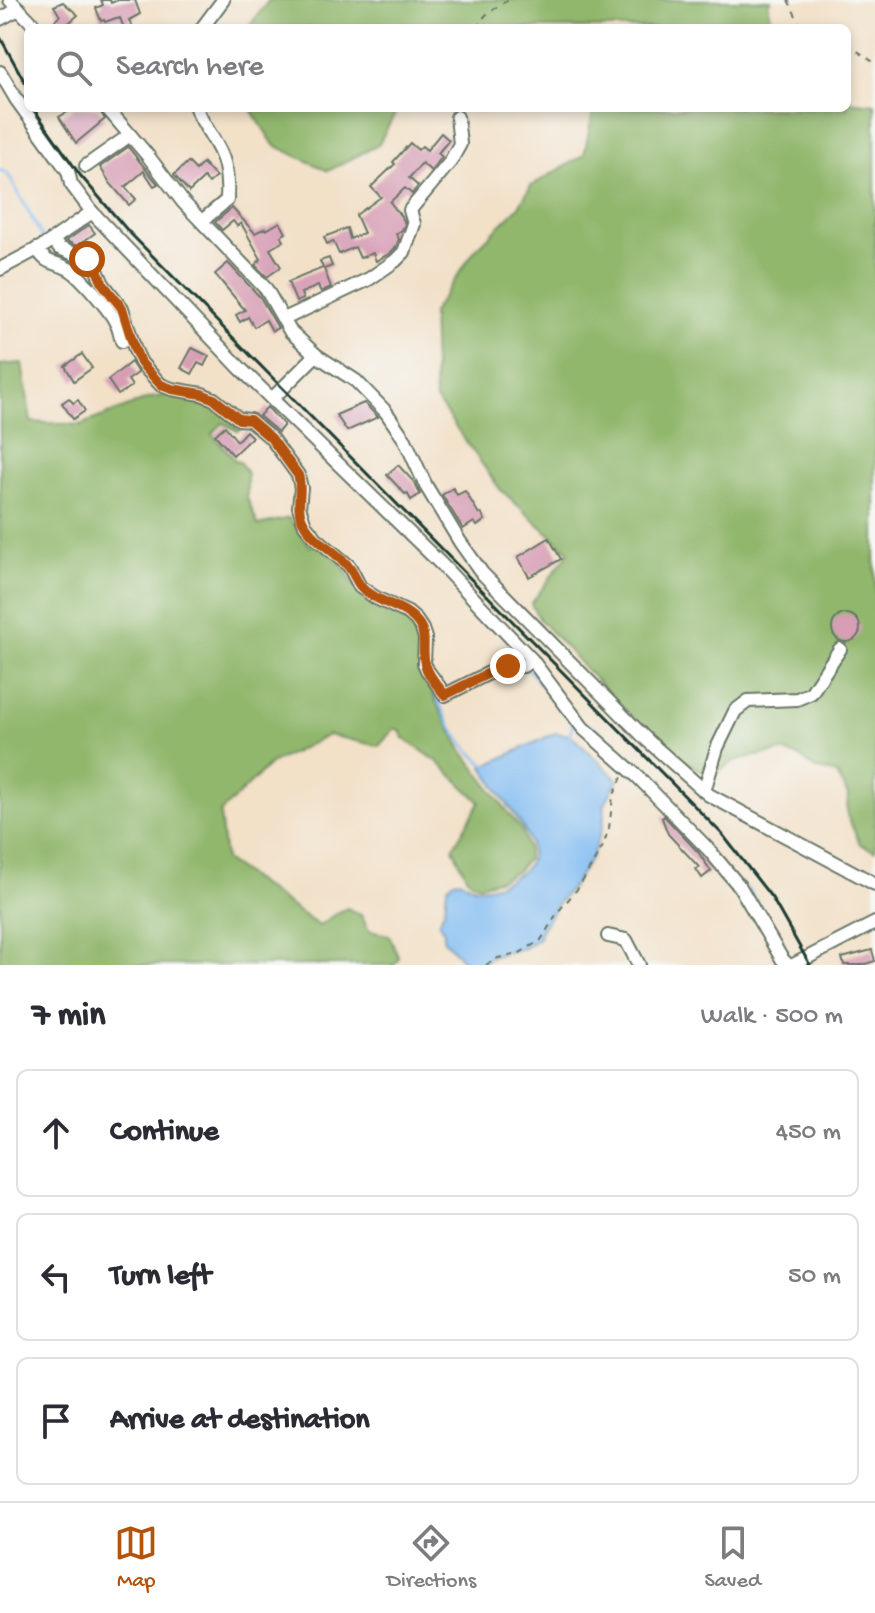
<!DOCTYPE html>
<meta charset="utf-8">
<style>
:root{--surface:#fff;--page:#f2f2f3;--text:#2b2b33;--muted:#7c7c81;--line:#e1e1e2;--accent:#b45309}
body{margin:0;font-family:"Gochi Hand",sans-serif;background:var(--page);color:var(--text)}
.stop{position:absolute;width:24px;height:24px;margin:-18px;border:6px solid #b45309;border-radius:50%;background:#fff}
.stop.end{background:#b45309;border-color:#fff;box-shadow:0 2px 8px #0008}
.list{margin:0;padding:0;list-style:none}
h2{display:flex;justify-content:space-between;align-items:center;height:104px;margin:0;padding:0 32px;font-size:34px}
h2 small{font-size:26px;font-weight:400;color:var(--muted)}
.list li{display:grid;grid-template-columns:52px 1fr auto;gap:24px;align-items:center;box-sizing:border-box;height:128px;margin:0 16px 16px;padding:0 16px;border:2px solid var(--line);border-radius:12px}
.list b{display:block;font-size:30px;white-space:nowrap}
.list em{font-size:26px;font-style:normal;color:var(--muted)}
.icon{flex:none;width:44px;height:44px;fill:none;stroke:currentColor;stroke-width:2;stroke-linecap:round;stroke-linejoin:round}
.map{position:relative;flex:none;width:875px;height:965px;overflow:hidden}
.search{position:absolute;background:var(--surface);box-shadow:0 4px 12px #0003;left:24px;right:24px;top:24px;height:88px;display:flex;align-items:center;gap:20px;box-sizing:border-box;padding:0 28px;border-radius:12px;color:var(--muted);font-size:30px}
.sheet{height:536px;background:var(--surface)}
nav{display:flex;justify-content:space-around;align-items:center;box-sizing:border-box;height:112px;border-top:2px solid var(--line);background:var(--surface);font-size:22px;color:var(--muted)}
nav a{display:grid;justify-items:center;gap:4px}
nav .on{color:var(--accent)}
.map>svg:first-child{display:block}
</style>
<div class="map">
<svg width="875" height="965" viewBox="0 0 875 965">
<rect width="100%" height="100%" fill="#f6f6f2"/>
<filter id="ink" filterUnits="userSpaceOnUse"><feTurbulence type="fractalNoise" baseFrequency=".0125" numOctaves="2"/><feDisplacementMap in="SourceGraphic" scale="16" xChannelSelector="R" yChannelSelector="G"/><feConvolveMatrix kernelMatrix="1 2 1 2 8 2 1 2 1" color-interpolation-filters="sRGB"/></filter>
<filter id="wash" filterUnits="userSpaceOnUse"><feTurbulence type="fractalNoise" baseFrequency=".006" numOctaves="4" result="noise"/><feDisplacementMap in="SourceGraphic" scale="32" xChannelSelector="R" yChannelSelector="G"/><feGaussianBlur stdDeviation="1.8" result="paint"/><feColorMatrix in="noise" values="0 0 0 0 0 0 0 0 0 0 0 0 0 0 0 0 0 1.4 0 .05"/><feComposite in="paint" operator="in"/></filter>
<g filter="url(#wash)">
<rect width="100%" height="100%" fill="#f2e0c7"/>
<!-- forest -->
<g fill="#91b76d" stroke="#587a50" stroke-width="2">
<path d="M 269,0 L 771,0 L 768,4 L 773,28 L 248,28 Z"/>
<path d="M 847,101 L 875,104 L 875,851 L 860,844 L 847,815 L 848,795 L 837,774 L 814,768 L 800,757 L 782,751 L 746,758 L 734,761 L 721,770 L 703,771 L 665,751 L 590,674 L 540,620 L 531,604 L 569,552 L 500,489 L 435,398 L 432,313 L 475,250 L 518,208 L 531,186 L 584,155 L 594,108 L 847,108 Z"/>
<path d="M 250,108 L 398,108 L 378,145 L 328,171 L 274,145 Z"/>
<path d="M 22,363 L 31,422 L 80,425 L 150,398 L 179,393 L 197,395 L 241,422 L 242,429 L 238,431 L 223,423 L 212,434 L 236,461 L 240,462 L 247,473 L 247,498 L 258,525 L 289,518 L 310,546 L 320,543 L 341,563 L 358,592 L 370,602 L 412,622 L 420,634 L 420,666 L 439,708 L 462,750 L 522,831 L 528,849 L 527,859 L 517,871 L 501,879 L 479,885 L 467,878 L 453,848 L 480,802 L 438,762 L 404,738 L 399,729 L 394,729 L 379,746 L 328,735 L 270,764 L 220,813 L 225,860 L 319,926 L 335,914 L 347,908 L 361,915 L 369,931 L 389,935 L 399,958 L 394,965 L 0,965 L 0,365 Z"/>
</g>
<!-- water -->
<path fill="#81bcf3" stroke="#507c94" stroke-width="2" d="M 555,733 L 569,735 L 575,739 L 618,780 L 605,803 L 603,826 L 592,856 L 572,887 L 557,904 L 540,932 L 539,938 L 524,948 L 493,956 L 480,965 L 467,965 L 443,939 L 444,931 L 439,924 C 440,918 444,913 445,906 C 447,898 444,890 451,883 C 460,875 469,887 479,888 C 491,888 505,882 515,876 C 551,857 518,820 503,798 C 496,788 490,777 483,767 Z"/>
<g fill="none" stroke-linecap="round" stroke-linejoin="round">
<!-- stream -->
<g stroke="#81bcf3" stroke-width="3">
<path d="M 0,170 L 8,174 L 44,240"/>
<path d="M 240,424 L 257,433"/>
<path d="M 528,669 L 572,722"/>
<path d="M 436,694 C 445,723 464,749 488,767"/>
<path d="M 587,725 C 600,728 604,734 610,745"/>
<path d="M 569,739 L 573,723"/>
<path d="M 748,889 L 788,953"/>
</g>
</g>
<g id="blocks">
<!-- building -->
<g fill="#d79eb5">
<path d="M 101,0 L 110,0 L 111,3 L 118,0 L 135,0 L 140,14 L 129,20 L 133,28 L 124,28 L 120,18 L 117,19 L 116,18 L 105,22 L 104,20 L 101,21 L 96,8 L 103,5 Z"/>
<path d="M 63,2 L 78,15 L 63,28 L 46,28 L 60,16 L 54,6 Z"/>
<path d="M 74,108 L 98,108 L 105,119 L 76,143 L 59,117 Z"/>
<path d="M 441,133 L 449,140 L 438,153 L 442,157 L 431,171 L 422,163 L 409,178 L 418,186 L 412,194 L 405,188 L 390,202 L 403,219 L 405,224 L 402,230 L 396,234 L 399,239 L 396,247 L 389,254 L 376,261 L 373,253 L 360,258 L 355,247 L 339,254 L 333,241 L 327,244 L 324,237 L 347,228 L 350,239 L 364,233 L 356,215 L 381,197 L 371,187 L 395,164 L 393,162 L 410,143 L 418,150 L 422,146 L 427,150 Z"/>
<path d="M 128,147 L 158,184 L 154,186 L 144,171 L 125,187 L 136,199 L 129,205 L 110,183 L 100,167 Z"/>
<path d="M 188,162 L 196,170 L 203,163 L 216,177 L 209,183 L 204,178 L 189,192 L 174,175 Z"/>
<path d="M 232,208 L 255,233 L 265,228 L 266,230 L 280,222 L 286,233 L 281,236 L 284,241 L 270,249 L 281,267 L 267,277 L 255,265 L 261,259 L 241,223 L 237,226 L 233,221 L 222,230 L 215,222 Z"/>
<path d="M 89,225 L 95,233 L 77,246 L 66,241 Z"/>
<path d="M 329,258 L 332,266 L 324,269 L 331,287 L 321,292 L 318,286 L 301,293 L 303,299 L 296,302 L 288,282 L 323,268 L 320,261 Z"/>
<path d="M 228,263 L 260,297 L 278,328 L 272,331 L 266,320 L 254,327 L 248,317 L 240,322 L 236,315 L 245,310 L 215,274 Z"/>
<path d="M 192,348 L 209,356 L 204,366 L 198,363 L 192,374 L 181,368 Z"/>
<path d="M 82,354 L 92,368 L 74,381 L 65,366 Z"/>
<path d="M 131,362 L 138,373 L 128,380 L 132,386 L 118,395 L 108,380 Z"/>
<path d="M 69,398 L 73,403 L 78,400 L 85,411 L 73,419 L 62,403 Z"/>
<path d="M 364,403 L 378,417 L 347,431 L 336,415 Z"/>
<path d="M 267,407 L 284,425 L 278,432 L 259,416 Z"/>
<path d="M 225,426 L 237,441 L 246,431 L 252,437 L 233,455 L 215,435 Z"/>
<path d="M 398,465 L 414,482 L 420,494 L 411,500 L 407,493 L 405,494 L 387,475 Z"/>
<path d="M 453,488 L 457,495 L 465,491 L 479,514 L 481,513 L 485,520 L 477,526 L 474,522 L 463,529 L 442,495 Z"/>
<path d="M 549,538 L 561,559 L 529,577 L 518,557 Z"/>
<circle cx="846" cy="628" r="14"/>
<path d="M 664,816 L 698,852 L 711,871 L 702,878 L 696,869 L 699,867 L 668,834 L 662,818 Z"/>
<path d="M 872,950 L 875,961 L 862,965 L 844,965 L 842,958 Z"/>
</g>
</g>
</g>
<g filter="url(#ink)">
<use href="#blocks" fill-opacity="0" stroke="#697667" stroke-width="2"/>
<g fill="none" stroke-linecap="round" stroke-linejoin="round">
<defs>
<g id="minor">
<path d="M 10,0 L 37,28"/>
<path d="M 0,19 L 19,9"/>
<path d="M 202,28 L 223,0"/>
<path d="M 0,72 L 16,99 L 68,171 L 71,184 L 92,212 L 241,369 L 440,563 L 532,660 L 583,728 L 638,777 L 708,849 L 740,887 L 782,959 L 788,965"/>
<path d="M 107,108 L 148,156 L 183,202 L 266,289 L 290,331 L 316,355 L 356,381 L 386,412 L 405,440 L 426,486 L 460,542 L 482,573 L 647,740 L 709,795 L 875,884"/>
<path d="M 196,108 C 203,125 214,138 221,154 C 227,167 228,187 227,200 L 202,221"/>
<path d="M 86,166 L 130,135"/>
<path d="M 53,240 L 59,248 L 87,259 L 96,268 L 103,284 L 122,308 L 135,350 L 141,363 L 161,385 L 172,389 L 202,394 L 214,399 L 239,419 L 250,420 L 271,438 L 298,475 L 301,488 L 299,507 L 305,525 L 316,538 L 349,566 L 360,587 L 376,598 L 408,613 L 416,620 L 422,629 L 425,638 L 424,663 L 427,670 L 445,695 L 499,668 L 523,666 L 532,660"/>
<path d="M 37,249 C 49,267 53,260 69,269 C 80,275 111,311 116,323 C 119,328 120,335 122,341"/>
<path d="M 0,269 L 45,245 L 92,212"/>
<path d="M 284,319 L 369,279 L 395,261 L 404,252 L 414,224 L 410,210 L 450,162 L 460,144 L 457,117"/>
<path d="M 272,399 L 316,355"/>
<path d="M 704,791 L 717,748 L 735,711 L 748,701 L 797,699 L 811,693 L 840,649"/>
<path d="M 608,936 L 626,940 L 639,965"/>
<path d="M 793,965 L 875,923"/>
</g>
</defs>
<!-- minor casing -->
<use href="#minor" stroke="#697667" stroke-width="16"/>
<!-- path -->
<g stroke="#697667" stroke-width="2" stroke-dasharray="6 6" stroke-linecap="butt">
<path d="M 788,0 L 802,28"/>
<path d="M 477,28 C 483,14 495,8 508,0"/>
<path d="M 847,46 L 853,48 L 875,63"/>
<path d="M 486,965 L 498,958 L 518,954 L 541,940 L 557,913 L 579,887 L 603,846 L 609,828 L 613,797 L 622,777"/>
</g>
<!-- minor -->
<use href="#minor" stroke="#fff" stroke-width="12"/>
<!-- rail -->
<g stroke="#1f3d34" stroke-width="3">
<path d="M 0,37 L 28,88"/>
<path d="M 33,108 L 80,175 L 128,231 L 722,834 L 772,898 L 810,965"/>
</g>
</g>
</g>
<g fill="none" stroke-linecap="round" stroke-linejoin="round" filter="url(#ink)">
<!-- route -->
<path stroke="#b45309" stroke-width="10" d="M 87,259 L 96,268 L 103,284 L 122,308 L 135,350 L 141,363 L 161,385 L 172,389 L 202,394 L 214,399 L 239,419 L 250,420 L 271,438 L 298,475 C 303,489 296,503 301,517 C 309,539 334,549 348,566 C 355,574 357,585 365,591 C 382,604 405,606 418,623 C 428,636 421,649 425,664 C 428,676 438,686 445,695 L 499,668 L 508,666"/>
</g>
</svg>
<div class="stop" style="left:87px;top:259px"></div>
<div class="stop end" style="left:508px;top:666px"></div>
<div class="search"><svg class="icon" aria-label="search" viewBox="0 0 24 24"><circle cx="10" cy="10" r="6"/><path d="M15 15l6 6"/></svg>Search here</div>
</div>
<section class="sheet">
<h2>7 min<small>Walk · 500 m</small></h2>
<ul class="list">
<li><svg class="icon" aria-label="ahead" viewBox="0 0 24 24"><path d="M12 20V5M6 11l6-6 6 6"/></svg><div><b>Continue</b></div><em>450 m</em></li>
<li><svg class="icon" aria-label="left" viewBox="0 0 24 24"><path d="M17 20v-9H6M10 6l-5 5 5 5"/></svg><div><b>Turn left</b></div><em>50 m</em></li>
<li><svg class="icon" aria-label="arrive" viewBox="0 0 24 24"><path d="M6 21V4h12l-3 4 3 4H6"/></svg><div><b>Arrive at destination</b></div></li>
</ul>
</section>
<nav>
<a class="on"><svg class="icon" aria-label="map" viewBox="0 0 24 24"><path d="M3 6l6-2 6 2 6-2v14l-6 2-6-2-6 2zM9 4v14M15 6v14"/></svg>Map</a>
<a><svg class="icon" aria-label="directions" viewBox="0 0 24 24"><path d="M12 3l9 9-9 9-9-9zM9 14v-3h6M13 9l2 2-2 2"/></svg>Directions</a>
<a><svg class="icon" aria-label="saved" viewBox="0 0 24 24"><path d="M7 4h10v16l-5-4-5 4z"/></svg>Saved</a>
</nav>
